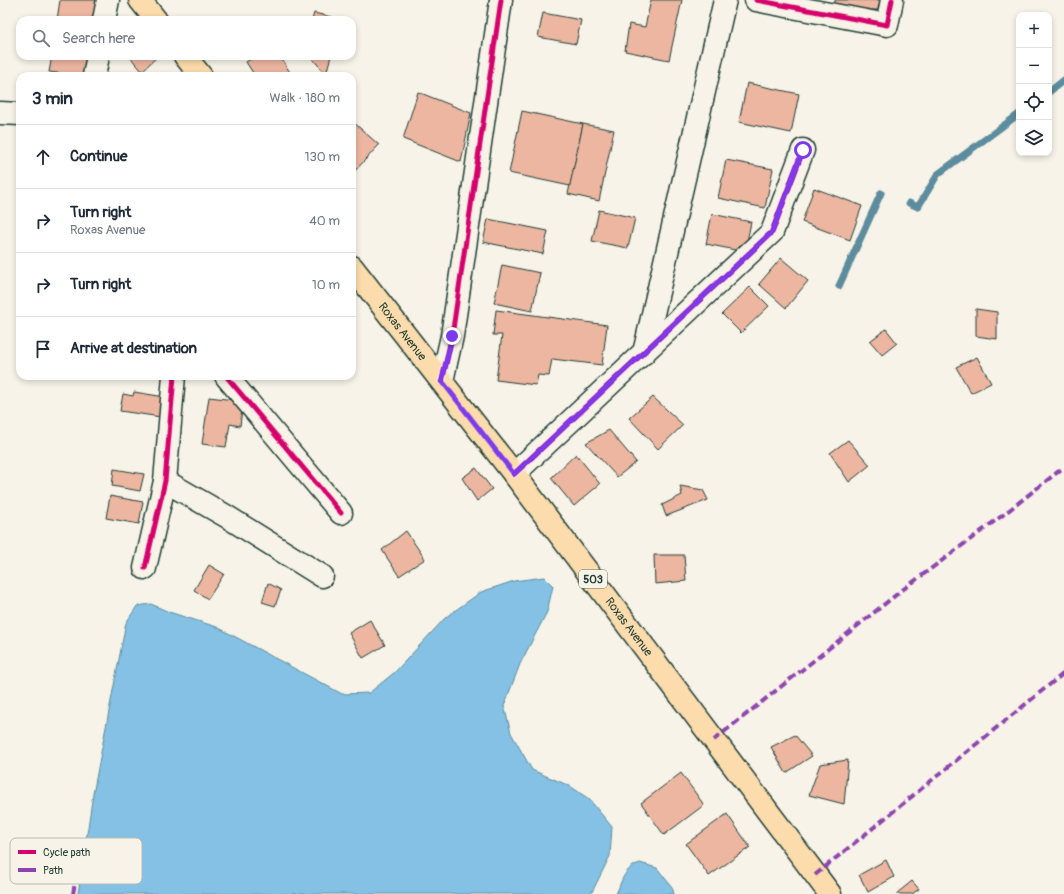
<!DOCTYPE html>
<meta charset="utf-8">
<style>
:root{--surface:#fff;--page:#f2f2f3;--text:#1f2937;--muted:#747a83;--line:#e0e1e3}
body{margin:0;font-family:Pangolin,sans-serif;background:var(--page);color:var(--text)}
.controls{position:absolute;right:12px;top:12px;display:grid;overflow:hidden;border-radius:8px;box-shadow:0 2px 6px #0003}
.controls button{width:36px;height:36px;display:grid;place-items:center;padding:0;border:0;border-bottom:1px solid var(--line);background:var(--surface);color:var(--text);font:20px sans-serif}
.stop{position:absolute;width:12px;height:12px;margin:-9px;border:3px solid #7c3aed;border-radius:50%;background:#fff}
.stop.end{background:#7c3aed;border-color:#fff;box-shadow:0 1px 4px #0008}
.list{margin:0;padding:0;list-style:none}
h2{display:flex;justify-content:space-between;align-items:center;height:52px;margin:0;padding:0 16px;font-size:17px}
h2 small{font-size:13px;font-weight:400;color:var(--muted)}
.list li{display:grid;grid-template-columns:26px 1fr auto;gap:12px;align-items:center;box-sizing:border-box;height:64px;padding:0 16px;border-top:1px solid var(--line)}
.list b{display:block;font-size:15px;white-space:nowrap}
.list p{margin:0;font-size:13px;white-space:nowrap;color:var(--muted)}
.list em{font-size:13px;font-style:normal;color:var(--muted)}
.icon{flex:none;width:22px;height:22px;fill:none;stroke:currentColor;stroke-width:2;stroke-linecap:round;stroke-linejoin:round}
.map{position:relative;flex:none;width:1064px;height:894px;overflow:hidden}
.search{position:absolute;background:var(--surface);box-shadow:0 2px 6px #0003;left:16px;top:16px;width:340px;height:44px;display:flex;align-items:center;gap:10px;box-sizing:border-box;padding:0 14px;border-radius:12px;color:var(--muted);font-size:15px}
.panel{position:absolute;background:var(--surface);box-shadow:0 2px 6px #0003;left:16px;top:72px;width:340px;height:308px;border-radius:12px}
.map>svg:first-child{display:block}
</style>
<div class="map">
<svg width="1064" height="894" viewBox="0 0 1064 894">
<rect width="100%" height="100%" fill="#f7f3e8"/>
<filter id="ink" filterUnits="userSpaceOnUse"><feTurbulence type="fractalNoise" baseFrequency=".025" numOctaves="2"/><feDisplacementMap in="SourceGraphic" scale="8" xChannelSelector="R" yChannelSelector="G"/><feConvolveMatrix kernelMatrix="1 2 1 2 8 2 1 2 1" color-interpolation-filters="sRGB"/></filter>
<g filter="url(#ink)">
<!-- water -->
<g fill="#84c1e4" stroke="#5c8c9e">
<path d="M 544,577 L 553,586 L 547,612 L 520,664 L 504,706 L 511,733 L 532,770 L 570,786 L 589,799 L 612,827 L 610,856 L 591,894 L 78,894 L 93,794 L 126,623 L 137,606 L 151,604 L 169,612 L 217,627 L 342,694 L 369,693 L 395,672 L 446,617 L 481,592 L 514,581 Z"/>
<path d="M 640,863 L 657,868 L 672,887 L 674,894 L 616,894 C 622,881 624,868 640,863 Z"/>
</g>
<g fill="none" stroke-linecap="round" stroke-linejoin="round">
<!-- stream -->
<g stroke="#5c8c9e" stroke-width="7">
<path d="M 1049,92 L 1064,80"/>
<path d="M 909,203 L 918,207 L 938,174 L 1019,114"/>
<path d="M 839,286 L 881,193"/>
</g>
</g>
<!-- building -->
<g fill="#ecb6a1" stroke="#1f3d34">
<path d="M 60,0 L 96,0 L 93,20 L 57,20 Z"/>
<path d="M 651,0 L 682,0 L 669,60 L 625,51 L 629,24 L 645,27 Z"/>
<path d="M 835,0 L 882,0 L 881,10 L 835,10 Z"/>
<path d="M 314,13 L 340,19 L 339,20 L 312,20 Z"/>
<path d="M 543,13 L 581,20 L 576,44 L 538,37 Z"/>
<path d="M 52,56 L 87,56 L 84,76 L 49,72 Z"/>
<path d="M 129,56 L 158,56 L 142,71 Z"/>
<path d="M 256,56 L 280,56 L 291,74 L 288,76 L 255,76 L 246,62 Z"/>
<path d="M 310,56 L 331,56 L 326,74 Z"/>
<path d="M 747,83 L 799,94 L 791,133 L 739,122 Z"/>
<path d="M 418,92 L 471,113 L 461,162 L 403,139 Z"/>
<path d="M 522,111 L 583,124 L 570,186 L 509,173 Z"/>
<path d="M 352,121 L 379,145 L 352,174 Z"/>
<path d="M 583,124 L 614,130 L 599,201 L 568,194 Z"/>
<path d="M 726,160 L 773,169 L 765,208 L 718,198 Z"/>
<path d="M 814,188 L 862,206 L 850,240 L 802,222 Z"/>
<path d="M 599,210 L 635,218 L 628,248 L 592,241 Z"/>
<path d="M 712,214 L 751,222 L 745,252 L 706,244 Z"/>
<path d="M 488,219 L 548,231 L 543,254 L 483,242 Z"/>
<path d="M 781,258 L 808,281 L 786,308 L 759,284 Z"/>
<path d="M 502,265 L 540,273 L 532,311 L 494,303 Z"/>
<path d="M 750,287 L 769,306 L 741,333 L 722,314 Z"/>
<path d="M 976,309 L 997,312 L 997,339 L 976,336 Z"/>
<path d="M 496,310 L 607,325 L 602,365 L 552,359 L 549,376 L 538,375 L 536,385 L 496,380 L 502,335 L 493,335 Z"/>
<path d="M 886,329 L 897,343 L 882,355 L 870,341 Z"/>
<path d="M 977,357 L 991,383 L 971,393 L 956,367 Z"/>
<path d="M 134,392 L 165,397 L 161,417 L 120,411 L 123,394 L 133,396 Z"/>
<path d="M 209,397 L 243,401 L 240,426 L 230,424 L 226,447 L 202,444 Z"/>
<path d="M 653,397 L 683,425 L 658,449 L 629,418 Z"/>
<path d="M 609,430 L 636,462 L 617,477 L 586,443 Z"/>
<path d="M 848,440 L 870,465 L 849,482 L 830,453 Z"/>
<path d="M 576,454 L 600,484 L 574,506 L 551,478 Z"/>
<path d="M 476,468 L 492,489 L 477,501 L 462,478 Z"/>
<path d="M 114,469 L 144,474 L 140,491 L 112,486 Z"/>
<path d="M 680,486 L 703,490 L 708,500 L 666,516 L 662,505 L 682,495 Z"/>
<path d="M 110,496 L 143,502 L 139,524 L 106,518 Z"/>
<path d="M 406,531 L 425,559 L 399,576 L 382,550 Z"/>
<path d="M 654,555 L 684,555 L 686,581 L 655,584 Z"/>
<path d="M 209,565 L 224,574 L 208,599 L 194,590 Z"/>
<path d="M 268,583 L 281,590 L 275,606 L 262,602 Z"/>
<path d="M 370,620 L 385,645 L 363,658 L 349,633 Z"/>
<path d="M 795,735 L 812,756 L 786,773 L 771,747 Z"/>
<path d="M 848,760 L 844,804 L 809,795 L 820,764 Z"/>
<path d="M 681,773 L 704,805 L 664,835 L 641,803 Z"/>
<path d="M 727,814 L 750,847 L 709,876 L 686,844 Z"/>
<path d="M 886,860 L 894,877 L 868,892 L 859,875 Z"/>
<path d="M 912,881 L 919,889 L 912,894 L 896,894 Z"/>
</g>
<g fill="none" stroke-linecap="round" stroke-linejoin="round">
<defs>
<g id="minor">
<path d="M 756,0 L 887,25 L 892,0"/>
<path d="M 104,20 L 108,0"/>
<path d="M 94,76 L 98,56"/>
<path d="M 0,113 L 20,114"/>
<path d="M 644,353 L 725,0"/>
<path d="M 226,376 L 341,513"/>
<path d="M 442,381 L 452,336 L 501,0"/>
<path d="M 514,474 L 772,232 L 803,150"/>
<path d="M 165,481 L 226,516 L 322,576"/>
<path d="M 145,568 L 165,481 L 174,376"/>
</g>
<g id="major">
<path d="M 140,0 L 156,20"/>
<path d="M 185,56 L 201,76"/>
<path id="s1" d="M 352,267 L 514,474 L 830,894"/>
</g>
</defs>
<!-- minor casing -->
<use href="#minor" stroke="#1f3d34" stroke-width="25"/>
<!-- major casing -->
<use href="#major" stroke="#1f3d34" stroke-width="25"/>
<!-- minor -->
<use href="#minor" stroke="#f7f3e8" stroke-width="22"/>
<!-- major -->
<use href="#major" stroke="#fcdcac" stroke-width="22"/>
<!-- quiet -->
<g stroke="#8e44ad" stroke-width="4" stroke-dasharray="8 4" stroke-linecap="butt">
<path d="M 714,740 L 901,591 L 1003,515 L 1064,467"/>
<path d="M 815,875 L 1064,673"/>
<path d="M 73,894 L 77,871"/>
</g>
<defs>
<g id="cycleway">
<path d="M 756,0 L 887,25 L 892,0"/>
<path d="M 226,376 L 341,513"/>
<path d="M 442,381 L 452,336 L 501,0"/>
<path d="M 514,474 L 772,232 L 803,150"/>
<path d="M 145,568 L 165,481 L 174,376"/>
</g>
</defs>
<!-- cycleway casing -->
<use href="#cycleway" stroke="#f7f3e8" stroke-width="8"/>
<!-- cycleway -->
<use href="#cycleway" stroke="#d6006c" stroke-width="5"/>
</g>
</g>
<g fill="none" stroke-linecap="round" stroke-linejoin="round" filter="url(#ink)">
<!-- route -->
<path stroke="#7c3aed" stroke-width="5" d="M 452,336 L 442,381 L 514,474 L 772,232 L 803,150"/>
</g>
<g text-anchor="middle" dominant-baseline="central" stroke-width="3.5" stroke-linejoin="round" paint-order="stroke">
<!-- shield labels -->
<rect fill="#f7f3e8" stroke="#60746a" stroke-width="1" x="579" y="570" width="28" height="18" rx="3"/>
<g font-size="11" font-weight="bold" fill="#1f3d34">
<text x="593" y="579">503</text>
</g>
<!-- street labels -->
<g font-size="12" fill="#1f3d34" stroke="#f7f3e8">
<text stroke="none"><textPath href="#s1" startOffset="82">Roxas Avenue</textPath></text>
<text stroke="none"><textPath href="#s1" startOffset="454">Roxas Avenue</textPath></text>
</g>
</g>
<!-- legend -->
<rect x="10" y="838" width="132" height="46" rx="6" fill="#f7f3e8" stroke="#b6bcb2" stroke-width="1"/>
<rect x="18" y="850" width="18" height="4" fill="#d6006c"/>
<rect x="18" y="868" width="18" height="4" fill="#8e44ad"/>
<g font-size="11" fill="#1f3d34">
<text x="43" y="856">Cycle path</text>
<text x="43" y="874">Path</text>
</g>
</svg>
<div class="controls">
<button>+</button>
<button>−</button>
<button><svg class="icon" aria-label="locate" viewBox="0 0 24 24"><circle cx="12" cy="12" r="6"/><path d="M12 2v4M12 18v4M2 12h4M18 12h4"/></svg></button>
<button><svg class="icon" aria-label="layers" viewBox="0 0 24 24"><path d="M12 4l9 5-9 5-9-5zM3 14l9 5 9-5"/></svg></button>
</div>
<div class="stop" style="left:803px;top:150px"></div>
<div class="stop end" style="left:452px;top:336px"></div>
<div class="search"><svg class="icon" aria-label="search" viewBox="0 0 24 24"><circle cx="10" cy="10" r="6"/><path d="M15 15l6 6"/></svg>Search here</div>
<section class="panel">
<h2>3 min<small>Walk · 180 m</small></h2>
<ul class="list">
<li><svg class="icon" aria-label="ahead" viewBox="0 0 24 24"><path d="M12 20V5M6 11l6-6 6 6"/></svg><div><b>Continue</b></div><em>130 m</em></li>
<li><svg class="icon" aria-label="right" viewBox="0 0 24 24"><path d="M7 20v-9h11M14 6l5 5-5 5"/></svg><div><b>Turn right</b><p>Roxas Avenue</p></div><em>40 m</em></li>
<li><svg class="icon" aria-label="right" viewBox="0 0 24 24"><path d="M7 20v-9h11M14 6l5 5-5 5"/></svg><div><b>Turn right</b></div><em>10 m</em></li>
<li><svg class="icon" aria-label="arrive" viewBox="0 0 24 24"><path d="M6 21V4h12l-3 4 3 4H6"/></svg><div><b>Arrive at destination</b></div></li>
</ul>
</section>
</div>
